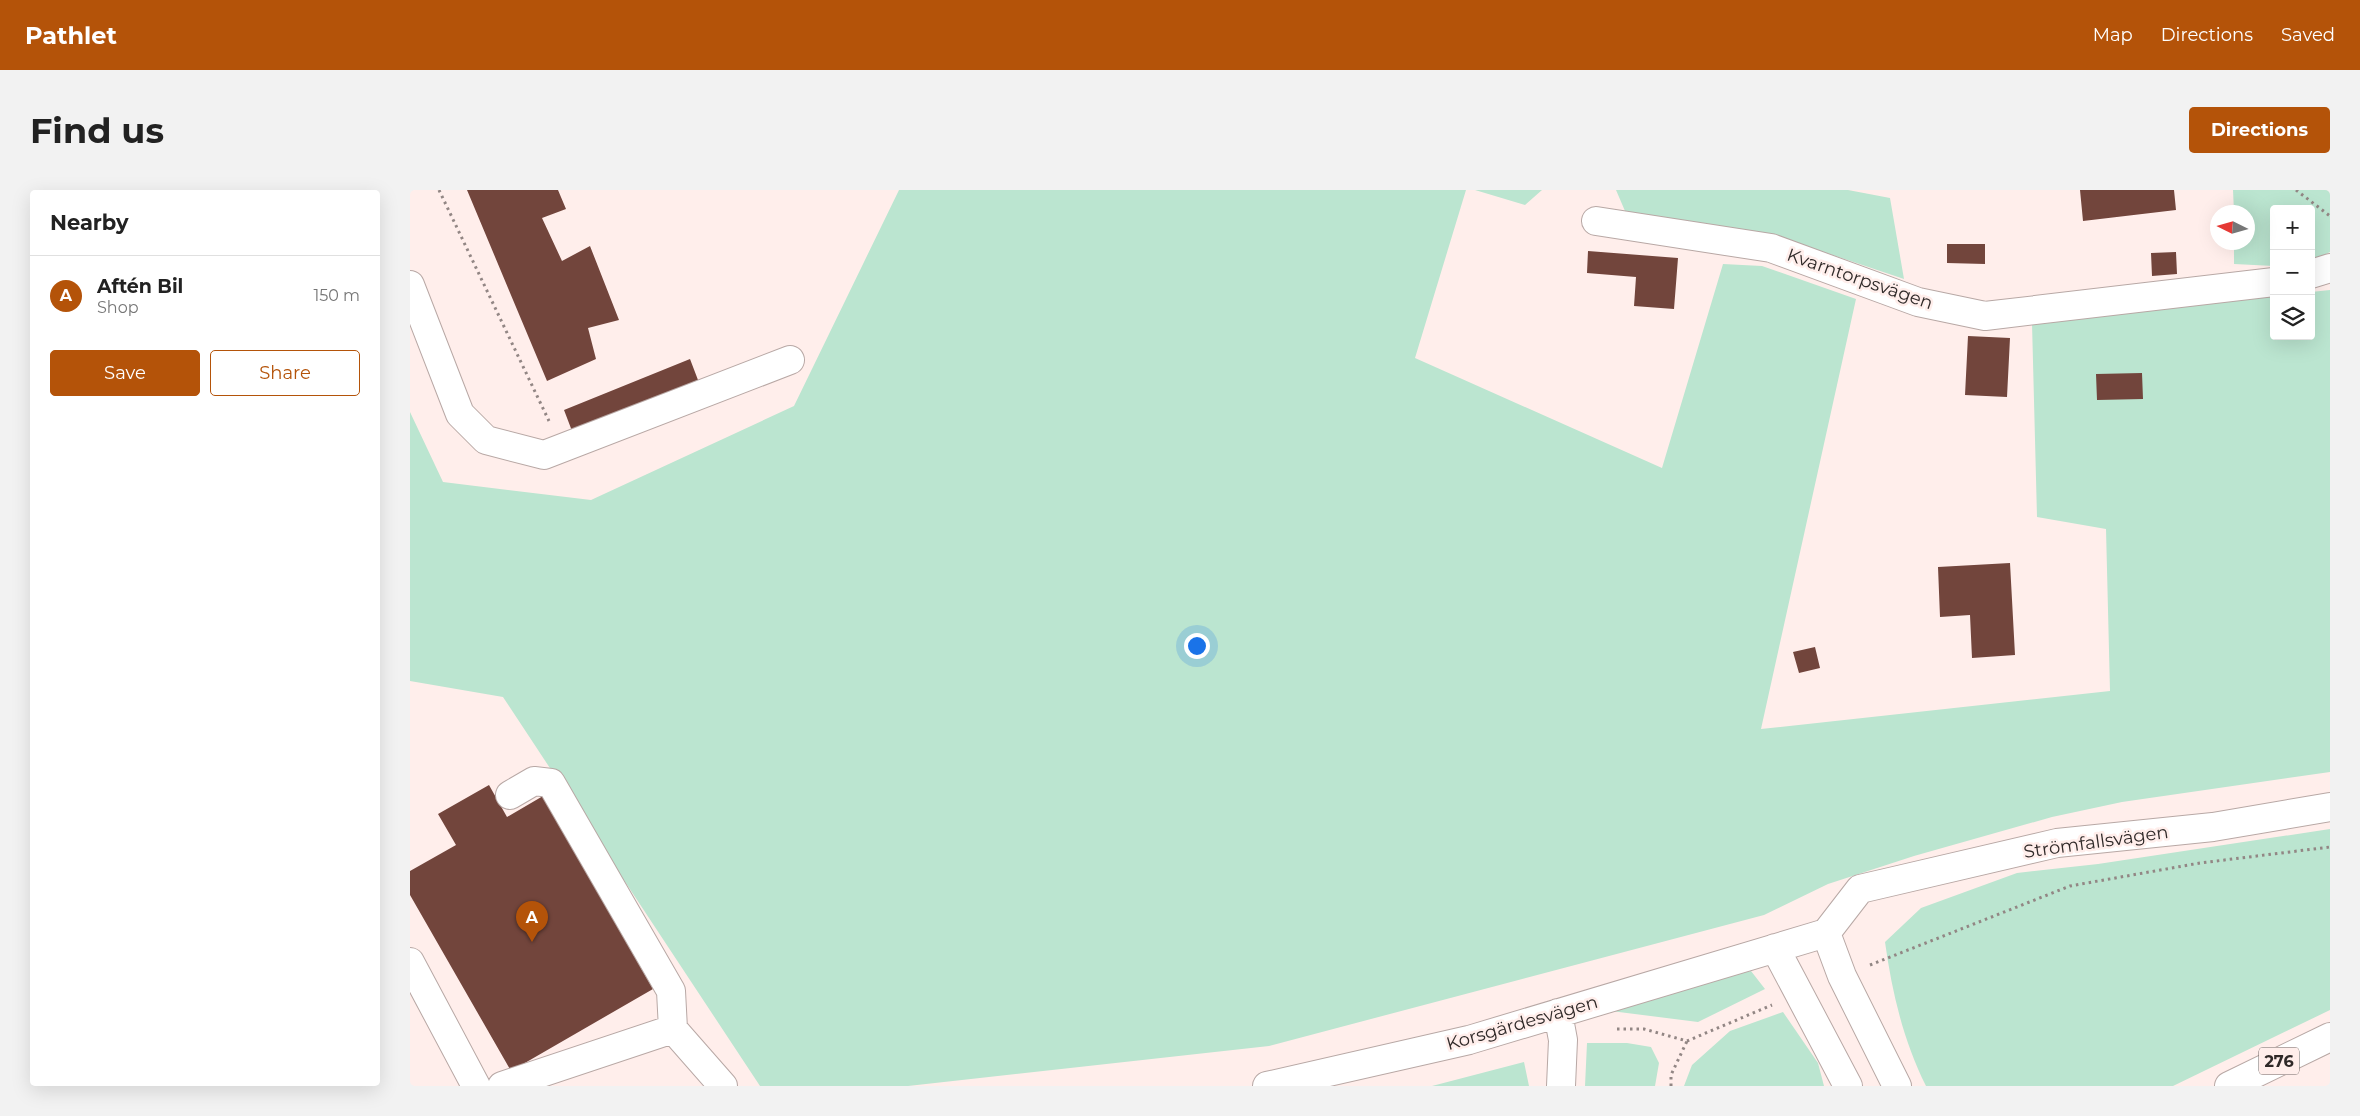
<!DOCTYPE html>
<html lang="en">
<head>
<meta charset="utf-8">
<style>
  body { margin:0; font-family:Montserrat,sans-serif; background:#f2f2f2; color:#222 }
  .controls { position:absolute; right:15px; top:15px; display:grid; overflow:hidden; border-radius:5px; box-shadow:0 5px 20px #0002 }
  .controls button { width:45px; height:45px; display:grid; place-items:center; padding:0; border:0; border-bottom:1px solid #e0e0e0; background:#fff; color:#222; font:25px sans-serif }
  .compass { position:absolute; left:1800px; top:15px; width:45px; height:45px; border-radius:50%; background:#fff; box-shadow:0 5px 20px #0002; rotate:275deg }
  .you { position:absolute; left:786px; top:455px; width:18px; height:18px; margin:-12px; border:4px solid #fff; border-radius:50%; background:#1a73e8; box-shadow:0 0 0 8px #1a73e833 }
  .badge { display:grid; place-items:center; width:32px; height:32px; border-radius:50%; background:#b45309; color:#fff; font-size:16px; font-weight:700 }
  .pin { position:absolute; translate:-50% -41px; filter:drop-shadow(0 1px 2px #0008) }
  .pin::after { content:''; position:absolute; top:26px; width:18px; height:15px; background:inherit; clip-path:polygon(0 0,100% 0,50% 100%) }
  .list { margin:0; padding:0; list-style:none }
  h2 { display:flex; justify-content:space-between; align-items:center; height:65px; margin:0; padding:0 20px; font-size:21px }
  h2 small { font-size:16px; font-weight:400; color:#767676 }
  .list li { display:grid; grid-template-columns:32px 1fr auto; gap:15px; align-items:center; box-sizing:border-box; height:80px; padding:0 20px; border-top:1px solid #e0e0e0 }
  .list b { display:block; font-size:19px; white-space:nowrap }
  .list p { margin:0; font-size:16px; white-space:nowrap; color:#767676 }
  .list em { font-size:16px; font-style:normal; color:#767676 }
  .actions { display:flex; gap:10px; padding:15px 20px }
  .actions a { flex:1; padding:11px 0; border:1px solid #b45309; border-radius:5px; text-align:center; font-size:18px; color:#b45309 }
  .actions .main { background:#b45309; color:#fff }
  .icon { flex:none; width:28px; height:28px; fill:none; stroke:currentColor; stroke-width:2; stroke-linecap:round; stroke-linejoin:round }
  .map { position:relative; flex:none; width:1920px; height:896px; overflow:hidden; border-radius:5px }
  header { display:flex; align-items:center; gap:30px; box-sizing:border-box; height:70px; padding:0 25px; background:#b45309; color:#fff }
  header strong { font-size:24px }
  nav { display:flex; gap:28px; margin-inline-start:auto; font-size:18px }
  .intro { display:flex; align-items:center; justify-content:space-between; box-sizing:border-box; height:120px; padding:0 30px }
  h1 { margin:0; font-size:35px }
  .button { padding:12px 22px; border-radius:5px; background:#b45309; color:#fff; font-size:18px; font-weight:700 }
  main { display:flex; gap:30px; padding:0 30px }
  aside { flex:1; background:#fff; border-radius:5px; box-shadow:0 5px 20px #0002 }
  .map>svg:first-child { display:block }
</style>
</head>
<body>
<header>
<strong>Pathlet</strong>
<nav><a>Map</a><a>Directions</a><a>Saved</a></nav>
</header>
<div class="intro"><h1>Find us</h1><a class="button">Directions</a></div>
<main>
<aside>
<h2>Nearby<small></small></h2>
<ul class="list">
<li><span class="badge">A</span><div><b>Aftén Bil</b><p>Shop</p></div><em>150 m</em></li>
</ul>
<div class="actions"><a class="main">Save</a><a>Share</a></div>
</aside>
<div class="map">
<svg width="1920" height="896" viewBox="0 0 1920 896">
  <rect width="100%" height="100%" fill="#ffeeeb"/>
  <path fill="#bbe5d0" d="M 489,0 L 1056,0 L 1005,168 L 1252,278 L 1313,74 L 1352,76 L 1446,109 L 1351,539 L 1700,501 L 1696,339 L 1627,327 L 1622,133 L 1864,106 L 1864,146 L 1901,146 L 1901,102 L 1920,100 L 1920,582 L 1712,612 L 1642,627 L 1504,666 L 1418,694 L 1354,725 L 859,856 L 498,896 L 350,896 L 93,507 L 0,491 L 0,222 L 33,292 L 181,310 L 384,216 Z
    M 1065,0 L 1132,0 L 1115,15 Z
    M 1206,0 L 1438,0 L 1480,8 L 1494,89 L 1375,49 L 1265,32 L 1215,21 Z
    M 1823,0 L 1920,0 L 1920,62 L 1901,71 L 1901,19 L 1864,19 L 1864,76 L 1824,74 L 1824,53 L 1838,52 L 1838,22 L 1824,22 Z
    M 1920,639 L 1920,820 L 1763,896 L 1516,896 C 1493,850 1482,802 1475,752 L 1511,718 L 1607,683 L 1688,674 Z
    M 1341,781 L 1355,799 L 1288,832 L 1201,821 L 1277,794 Z
    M 1373,822 L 1408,873 L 1414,896 L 1274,896 L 1282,875 L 1320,841 Z
    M 1177,853 L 1217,853 L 1241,857 L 1249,873 L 1245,896 L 1175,896 Z
    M 1114,872 L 1119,896 L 1022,896 Z"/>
  <path fill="#72453c" d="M 57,0 L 148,0 L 156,19 L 132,28 L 152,71 L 180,56 L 209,130 L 178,138 L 186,169 L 137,191 Z
    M 1670,0 L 1764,0 L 1766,20 L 1673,31 Z
    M 1537,54 L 1575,54 L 1575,74 L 1537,73 Z
    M 1178,61 L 1268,68 L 1264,119 L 1224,116 L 1226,87 L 1177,83 Z
    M 1766,62 L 1767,84 L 1742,86 L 1741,63 Z
    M 1558,146 L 1600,148 L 1597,207 L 1555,205 Z
    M 280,169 L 288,190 L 162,241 L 154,220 Z
    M 1732,183 L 1733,209 L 1687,210 L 1686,184 Z
    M 1600,373 L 1605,465 L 1562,468 L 1560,425 L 1530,427 L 1528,377 Z
    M 1405,457 L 1410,478 L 1389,483 L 1383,462 Z
    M 79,595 L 97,627 L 133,606 L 243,799 L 101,881 L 0,705 L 0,681 L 46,655 L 28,624 Z"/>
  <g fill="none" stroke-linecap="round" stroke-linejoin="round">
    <defs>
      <path id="minor" d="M 1186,31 L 1361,58 L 1508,112 L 1575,126 L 1864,92
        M 1901,84 L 1920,78
        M 0,95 L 50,224 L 76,250 L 134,265 L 380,170
        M 100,605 L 124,591 L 141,593 L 261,801 L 263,839
        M 1416,743 L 1432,786 L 1487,896
        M 1365,758 L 1438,896
        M 0,772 L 66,896
        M 1148,823 L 1153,850 L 1151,896
        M 92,896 L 263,839 L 313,896
        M 857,896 L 1059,850 L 1416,743 L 1450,699 L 1647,653 L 1803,637 L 1920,617"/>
      <path id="major" d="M 1819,896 L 1920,847"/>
    </defs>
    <use href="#minor" stroke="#b8a8a5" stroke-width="30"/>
    <use href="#major" stroke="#b8a8a5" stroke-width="30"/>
    <path stroke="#928684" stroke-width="3" stroke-dasharray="2.5 4" stroke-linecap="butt" d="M 29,0 L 139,231
      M 1886,0 L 1920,26
      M 1460,775 L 1660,696 L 1790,673 L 1920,657
      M 1207,839 L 1234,839 L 1277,851 L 1362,815
      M 1261,896 L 1261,885 L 1277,851"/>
    <use href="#minor" stroke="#fff" stroke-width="28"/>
    <use href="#major" stroke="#fff" stroke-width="28"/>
  </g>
  <g text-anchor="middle" stroke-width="5" stroke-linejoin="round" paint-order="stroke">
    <rect fill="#ffeeeb" stroke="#6d6462" stroke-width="1" x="1849" y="857.5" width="40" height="27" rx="4"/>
    <g font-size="16" font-weight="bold" fill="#2f2928">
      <text x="1869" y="877">276</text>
    </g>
    <g font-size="18" fill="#2f2928" stroke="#ffeeeb">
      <text transform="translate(1450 89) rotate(19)" y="6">Kvarntorpsvägen</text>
      <text transform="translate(1686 652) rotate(-8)" y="6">Strömfallsvägen</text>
      <text transform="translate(1112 833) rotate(-16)" y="6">Korsgärdesvägen</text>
    </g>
  </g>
</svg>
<div class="controls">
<button>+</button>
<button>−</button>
<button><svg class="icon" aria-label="layers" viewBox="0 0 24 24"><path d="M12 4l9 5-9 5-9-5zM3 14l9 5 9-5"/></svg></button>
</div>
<svg class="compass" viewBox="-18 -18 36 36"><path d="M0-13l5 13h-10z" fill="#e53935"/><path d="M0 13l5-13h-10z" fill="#767676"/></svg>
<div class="you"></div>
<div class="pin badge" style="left:122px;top:752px">A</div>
</div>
</main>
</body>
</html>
